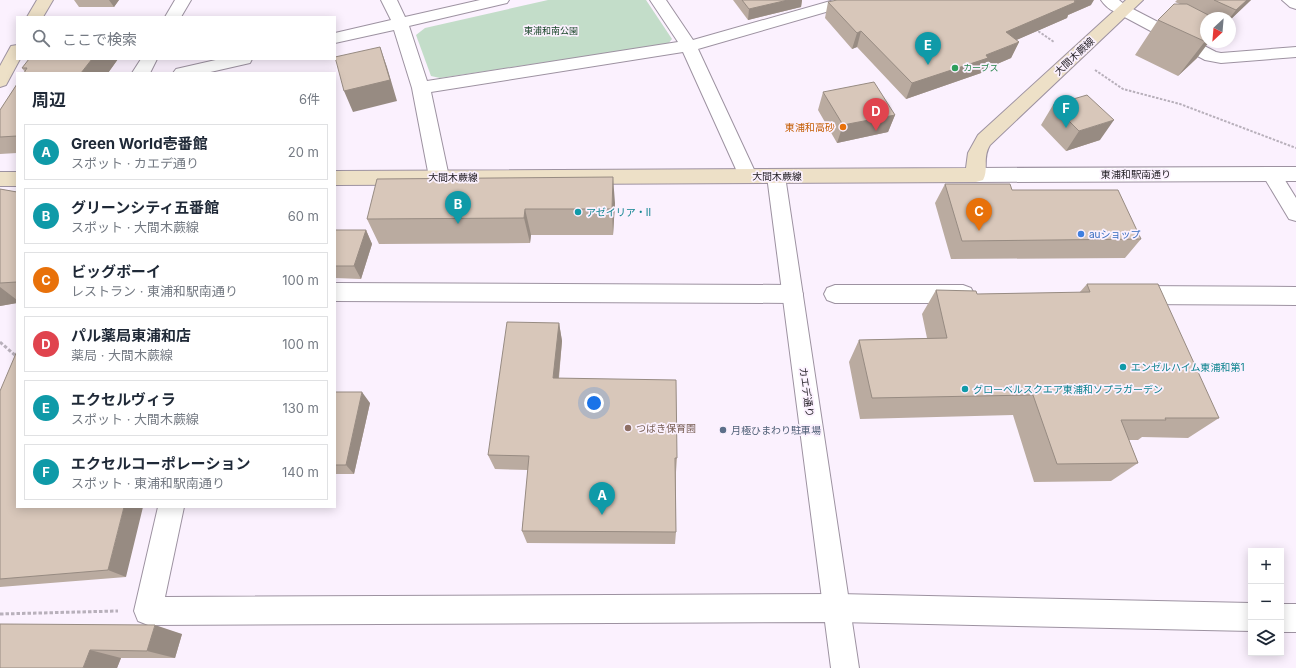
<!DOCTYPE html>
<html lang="ja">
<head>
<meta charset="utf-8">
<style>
  body { margin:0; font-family:Inter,"Noto Sans JP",sans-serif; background:#f2f2f3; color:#1f2937 }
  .controls { position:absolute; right:12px; bottom:12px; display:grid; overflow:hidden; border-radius:0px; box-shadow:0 2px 10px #0003 }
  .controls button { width:36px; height:36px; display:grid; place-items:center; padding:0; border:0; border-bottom:1px solid #e0e1e3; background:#fff; color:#1f2937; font:20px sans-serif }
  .compass { position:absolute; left:1200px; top:12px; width:36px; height:36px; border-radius:50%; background:#fff; box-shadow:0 2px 10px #0003; rotate:206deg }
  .you { position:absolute; left:594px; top:403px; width:14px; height:14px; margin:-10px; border:3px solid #fff; border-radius:50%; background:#1a73e8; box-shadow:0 0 0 6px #1a73e833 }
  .badge { display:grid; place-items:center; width:26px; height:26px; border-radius:50%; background:#0b8043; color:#fff; font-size:13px; font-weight:700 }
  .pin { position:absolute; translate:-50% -33px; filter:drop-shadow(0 1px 2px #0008) }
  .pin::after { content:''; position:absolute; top:21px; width:14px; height:12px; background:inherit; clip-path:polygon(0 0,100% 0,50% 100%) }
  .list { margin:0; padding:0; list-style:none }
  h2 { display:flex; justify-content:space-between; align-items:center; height:52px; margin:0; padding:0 16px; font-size:17px }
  h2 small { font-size:13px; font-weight:400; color:#747a83 }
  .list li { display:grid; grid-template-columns:26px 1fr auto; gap:12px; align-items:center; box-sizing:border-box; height:56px; margin:0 8px 8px; padding:0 8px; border:1px solid #e0e1e3; border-radius:0px }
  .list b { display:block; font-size:15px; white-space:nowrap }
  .list p { margin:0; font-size:13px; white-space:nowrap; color:#747a83 }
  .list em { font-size:13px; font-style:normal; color:#747a83 }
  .icon { flex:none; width:22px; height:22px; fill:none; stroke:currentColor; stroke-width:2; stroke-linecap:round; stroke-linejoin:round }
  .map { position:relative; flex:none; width:1296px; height:668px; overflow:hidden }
  .search { position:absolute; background:#fff; box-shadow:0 2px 10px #0003; left:16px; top:16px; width:320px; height:44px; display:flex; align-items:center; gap:10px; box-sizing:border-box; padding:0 14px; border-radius:0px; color:#747a83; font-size:15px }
  .panel { position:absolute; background:#fff; box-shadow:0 2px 10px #0003; left:16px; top:72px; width:320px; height:436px; border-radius:0px }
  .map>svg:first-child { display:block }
</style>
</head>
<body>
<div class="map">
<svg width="1296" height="668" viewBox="0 0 1296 668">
  <rect width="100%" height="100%" fill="#fbf1fe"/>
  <path fill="#c3ddc9" d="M 548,0 L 646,0 L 672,39 L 668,44 L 440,78 L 431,76 L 416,35 L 425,28 Z"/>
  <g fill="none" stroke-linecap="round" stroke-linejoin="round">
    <defs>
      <path id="minor" d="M 381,0 L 397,0 L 405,17 L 480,0 L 509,0 L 507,3 L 409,26 L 427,81 L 678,42 L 650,0 L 666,0 L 693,40 L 834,0 L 859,0 L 857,3 L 698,49 L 757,176 L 755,181 L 748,183 L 741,181 L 739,176 L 683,52 L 431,92 L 449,177 L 446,182 L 439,184 L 432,182 L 429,177 L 412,88 L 394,30 L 335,43 L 335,33 L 391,20 Z
        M 1282,0 L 1296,0 L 1296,9 L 1290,7 Z
        M 1123,5 L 1129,7 L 1216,52 L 1221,53 L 1296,47 L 1296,57 L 1221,63 L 1205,60 L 1117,13 L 1115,10 L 1117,7 Z
        M 220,59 L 252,59 L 250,63 L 206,73 L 173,73 L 176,69 Z
        M 1271,167 L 1278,169 L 1296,198 L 1296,221 L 1289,219 L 1262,174 L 1264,169 Z
        M 335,283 L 792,285 L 800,288 L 803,294 L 800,300 L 792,303 L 335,301 Z
        M 835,285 L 963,285 L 971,288 L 974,294 L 971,300 L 963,303 L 835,303 L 827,300 L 824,294 L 827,288 Z
        M 1134,286 L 1296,287 L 1296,305 L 1134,304 L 1126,301 L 1123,295 L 1126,289 Z
        M 158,507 L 184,507 L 165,597 L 838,594 L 1251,603 L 1251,631 L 838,622 L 148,625 L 138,621 L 134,611 Z
        M 1281,604 L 1296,604 L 1296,632 L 1281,632 Z"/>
      <path id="tertiary" d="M 175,0 L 191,0 L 181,17 L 165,17 Z
        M 1101,0 L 1119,0 L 1131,10 L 1129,13 C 1118,16 1107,9 1101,0 Z
        M 141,59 L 157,59 L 150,73 L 132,73 Z
        M 1296,167 L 1296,181 L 976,182 L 969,180 L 967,175 L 969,170 L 976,168 Z
        M 776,169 L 783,171 L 785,176 L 859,668 L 831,668 L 767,176 L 769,171 Z"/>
      <path id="secondary" d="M 37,0 L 53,0 L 43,17 L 27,17 Z
        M 1126,0 L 1143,0 L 990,145 C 982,158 989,169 983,180 L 976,182 L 335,185 L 335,171 L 966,168 L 968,153 L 978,135 Z
        M 17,45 L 17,59 L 20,59 L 6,85 L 0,87 L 0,66 L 11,46 Z
        M 0,172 L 17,172 L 17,186 L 0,186 Z"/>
    </defs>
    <use href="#minor" stroke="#9d92a1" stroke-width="2"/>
    <use href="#tertiary" stroke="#9d92a1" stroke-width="2"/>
    <use href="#secondary" stroke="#9d92a1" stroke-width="2"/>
    <path stroke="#b8b0bb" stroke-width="2" stroke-dasharray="2.5 1.5" stroke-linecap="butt" d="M 1035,29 L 1054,42
      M 1095,70 L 1123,89 L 1180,104 L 1296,148"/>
    <path stroke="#b8b0bb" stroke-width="3" stroke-dasharray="3.5 2" stroke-linecap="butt" d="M 0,342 L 17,357
      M 0,614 L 118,611"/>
    <use href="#minor" fill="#fff" fill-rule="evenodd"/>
    <use href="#tertiary" fill="#fff" fill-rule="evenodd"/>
    <use href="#secondary" fill="#ede0c7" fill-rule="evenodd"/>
  </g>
  <path fill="#baaba0" d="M 74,0 L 119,0 L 114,7 L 79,7 Z
    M 733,0 L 802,0 L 801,7 L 748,20 Z
    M 1177,0 L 1251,0 L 1230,20 L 1230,18 L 1206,18 L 1206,42 L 1197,58 L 1178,76 L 1135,55 L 1158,20 L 1180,4 L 1175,2 Z
    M 828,2 L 1091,5 L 1068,15 L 1067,18 L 1016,40 L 1019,42 L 1011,58 L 983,70 L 981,73 L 906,99 L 857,47 L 852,49 L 825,18 Z
    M 29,59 L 118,59 L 108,73 L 24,73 L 25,72 L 22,68 Z
    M 17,84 L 17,153 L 0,154 L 0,110 Z
    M 823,92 L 895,115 L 888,132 L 837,143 L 818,110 Z
    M 1053,105 L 1100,140 L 1066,151 L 1041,125 Z
    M 945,184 L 1012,190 L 1141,239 L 1125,258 L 951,259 L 935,203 Z
    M 0,189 L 17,192 L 17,303 L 0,306 Z
    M 615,203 L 613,235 L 531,235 L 530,243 L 379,244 L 367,219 Z
    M 335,230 L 366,230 L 372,244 L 361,279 L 335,278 Z
    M 1087,284 L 1219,418 L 1188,438 L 1142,437 L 1138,440 L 1129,440 L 1138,463 L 1111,481 L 1034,482 L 1013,415 L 860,419 L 849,362 L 859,340 L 927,338 L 922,314 L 936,290 L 977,294 L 1079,293 Z
    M 559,323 L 562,341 L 559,378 L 677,458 L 676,472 L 676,532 L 675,544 L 527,543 L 522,531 L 528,470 L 495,469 L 488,455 Z
    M 0,391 L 126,577 L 0,587 Z
    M 335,392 L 370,403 L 354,474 L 335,474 Z
    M 0,624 L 182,634 L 175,658 L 121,658 L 117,668 Z"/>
  <path fill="#978b82" d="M 109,0 L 119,0 L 114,7 Z
    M 788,0 L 802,0 L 801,7 L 748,20 L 749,9 Z
    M 1076,0 L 1094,0 L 1091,5 L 1068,15 L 1067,18 L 998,48 L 1006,32 Z
    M 1247,0 L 1251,0 L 1230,20 L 1230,18 L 1236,10 Z
    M 861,31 L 857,47 L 852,49 L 857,33 Z
    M 1206,40 L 1206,42 L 1209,42 L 1197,58 L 1178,76 Z
    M 1019,42 L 1011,58 L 983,70 L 981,73 L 906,99 L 912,83 L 986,55 Z
    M 380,47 L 387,67 L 397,101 L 353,112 L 344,91 Z
    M 92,59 L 118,59 L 108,73 L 81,73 Z
    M 895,115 L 888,132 L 837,143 L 843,125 Z
    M 1114,120 L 1100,140 L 1066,151 L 1079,131 Z
    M 613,177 L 615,203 L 613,235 L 612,209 Z
    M 525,209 L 531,235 L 530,243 L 524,218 Z
    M 366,230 L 372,244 L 361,279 L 354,266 Z
    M 0,287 L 17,300 L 17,303 L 0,306 Z
    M 559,323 L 562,341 L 557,394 L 553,378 Z
    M 362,392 L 370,403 L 354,474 L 346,465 Z
    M 124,507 L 143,507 L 126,577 L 108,570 Z
    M 155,625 L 182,634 L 175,658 L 147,651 Z
    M 90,650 L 121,658 L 117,668 L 83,668 Z"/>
  <path fill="#d8c7ba" stroke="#978b82" d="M 742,0 L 788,0 L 749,9 Z
    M 837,0 L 1076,0 L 1074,1 L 1076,2 L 1006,32 L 1019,42 L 986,55 L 988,58 L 912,83 L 861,31 L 857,33 L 828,2 Z
    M 1214,0 L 1247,0 L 1236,10 Z
    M 1174,4 L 1187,4 L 1214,18 L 1206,18 L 1206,40 L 1204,41 L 1158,20 Z
    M 380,47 L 390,80 L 344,91 L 335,57 Z
    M 29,59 L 92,59 L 81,73 L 24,73 L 27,68 L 22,68 Z
    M 874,82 L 895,115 L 843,125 L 823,92 Z
    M 17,84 L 17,136 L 0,137 L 0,110 Z
    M 1087,95 L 1114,120 L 1079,131 L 1053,105 Z
    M 613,177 L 612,209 L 525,209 L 524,218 L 367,219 L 377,179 Z
    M 945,184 L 1010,184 L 1012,190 L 1118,190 L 1141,239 L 962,241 Z
    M 0,189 L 17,192 L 17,282 L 0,283 Z
    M 335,230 L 366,230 L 354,266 L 335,266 Z
    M 1087,284 L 1158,284 L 1219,418 L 1165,418 L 1166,420 L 1121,420 L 1138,463 L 1057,464 L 1033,395 L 872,398 L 859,340 L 947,338 L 936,290 L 976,291 L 977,294 L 1090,292 Z
    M 507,322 L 559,323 L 553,378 L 676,380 L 677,458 L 675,458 L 676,532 L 522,531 L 529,456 L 488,455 Z
    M 17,351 L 17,507 L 124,507 L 108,570 L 0,579 L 0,391 Z
    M 335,392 L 362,392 L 346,465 L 335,465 Z
    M 0,624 L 155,625 L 147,651 L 90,650 L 83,668 L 0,668 Z"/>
  <circle fill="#2e9e5b" stroke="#fbf1fe" stroke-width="1.5" cx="955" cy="68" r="4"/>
  <circle fill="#e8710a" stroke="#fbf1fe" stroke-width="1.5" cx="843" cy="127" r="4"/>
  <g fill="#0f9aa8" stroke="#fbf1fe" stroke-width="1.5">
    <circle cx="578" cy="212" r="4"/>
    <circle cx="1123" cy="367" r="4"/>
    <circle cx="965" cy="389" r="4"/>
  </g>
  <circle fill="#3f7fe0" stroke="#fbf1fe" stroke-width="1.5" cx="1081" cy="234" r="4"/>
  <circle fill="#8d6e63" stroke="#fbf1fe" stroke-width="1.5" cx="628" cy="428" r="4"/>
  <circle fill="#5c6f8a" stroke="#fbf1fe" stroke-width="1.5" cx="723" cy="430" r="4"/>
  <g text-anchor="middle" stroke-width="3.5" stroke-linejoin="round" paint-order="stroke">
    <g font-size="9" fill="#164426" stroke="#fbf1fe">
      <text x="551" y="34">東浦和南公園</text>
    </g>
    <g font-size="9" fill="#27864d" stroke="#fbf1fe" text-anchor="start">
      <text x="963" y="71">カーブス</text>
    </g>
    <g font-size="10" fill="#252127" stroke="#fbf1fe">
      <text transform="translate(1074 56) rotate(-43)" y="4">大間木蕨線</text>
      <text x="1136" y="178">東浦和駅南通り</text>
      <text x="777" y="180">大間木蕨線</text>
      <text x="453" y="181">大間木蕨線</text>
      <text transform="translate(807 392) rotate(82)" y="4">カエデ通り</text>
    </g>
    <g font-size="10" fill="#c56008" stroke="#fbf1fe" text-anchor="end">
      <text x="835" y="131">東浦和高砂</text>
    </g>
    <g font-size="10" fill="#0d838f" stroke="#fbf1fe" text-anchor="start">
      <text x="586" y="216">アゼイリア・Ⅱ</text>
      <text x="1131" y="371">エンゼルハイム東浦和第1</text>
      <text x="973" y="393">グローベルスクエア東浦和ソプラガーデン</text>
    </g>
    <g font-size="10" fill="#366cbe" stroke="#fbf1fe" text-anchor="start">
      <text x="1089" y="238">auショップ</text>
    </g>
    <g font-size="10" fill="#785e54" stroke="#fbf1fe" text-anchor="start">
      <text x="636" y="432">つばき保育園</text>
    </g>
    <g font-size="10" fill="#4e5e75" stroke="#fbf1fe" text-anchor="start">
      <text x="731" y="434">月極ひまわり駐車場</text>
    </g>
  </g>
</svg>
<div class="controls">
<button>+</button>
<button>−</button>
<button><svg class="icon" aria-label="layers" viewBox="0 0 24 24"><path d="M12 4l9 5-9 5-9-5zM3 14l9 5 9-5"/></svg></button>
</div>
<svg class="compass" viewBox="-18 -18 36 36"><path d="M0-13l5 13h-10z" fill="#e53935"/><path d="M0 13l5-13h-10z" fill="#747a83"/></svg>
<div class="you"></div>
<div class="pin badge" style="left:602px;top:515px;background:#0f9aa8">A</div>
<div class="pin badge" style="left:458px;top:224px;background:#0f9aa8">B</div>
<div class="pin badge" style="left:979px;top:231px;background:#e8710a">C</div>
<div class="pin badge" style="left:876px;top:131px;background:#e0444e">D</div>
<div class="pin badge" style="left:928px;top:65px;background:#0f9aa8">E</div>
<div class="pin badge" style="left:1066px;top:128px;background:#0f9aa8">F</div>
<div class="search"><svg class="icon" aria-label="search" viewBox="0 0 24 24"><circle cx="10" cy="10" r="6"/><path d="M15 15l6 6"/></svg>ここで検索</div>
<section class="panel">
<h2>周辺<small>6件</small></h2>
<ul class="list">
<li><span class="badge" style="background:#0f9aa8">A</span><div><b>Green World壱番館</b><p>スポット · カエデ通り</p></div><em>20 m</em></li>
<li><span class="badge" style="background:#0f9aa8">B</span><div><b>グリーンシティ五番館</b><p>スポット · 大間木蕨線</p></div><em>60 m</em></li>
<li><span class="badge" style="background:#e8710a">C</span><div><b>ビッグボーイ</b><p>レストラン · 東浦和駅南通り</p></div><em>100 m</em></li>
<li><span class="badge" style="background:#e0444e">D</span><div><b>パル薬局東浦和店</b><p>薬局 · 大間木蕨線</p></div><em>100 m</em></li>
<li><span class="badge" style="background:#0f9aa8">E</span><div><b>エクセルヴィラ</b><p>スポット · 大間木蕨線</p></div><em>130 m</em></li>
<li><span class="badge" style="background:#0f9aa8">F</span><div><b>エクセルコーポレーション</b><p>スポット · 東浦和駅南通り</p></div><em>140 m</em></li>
</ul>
</section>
</div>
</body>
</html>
